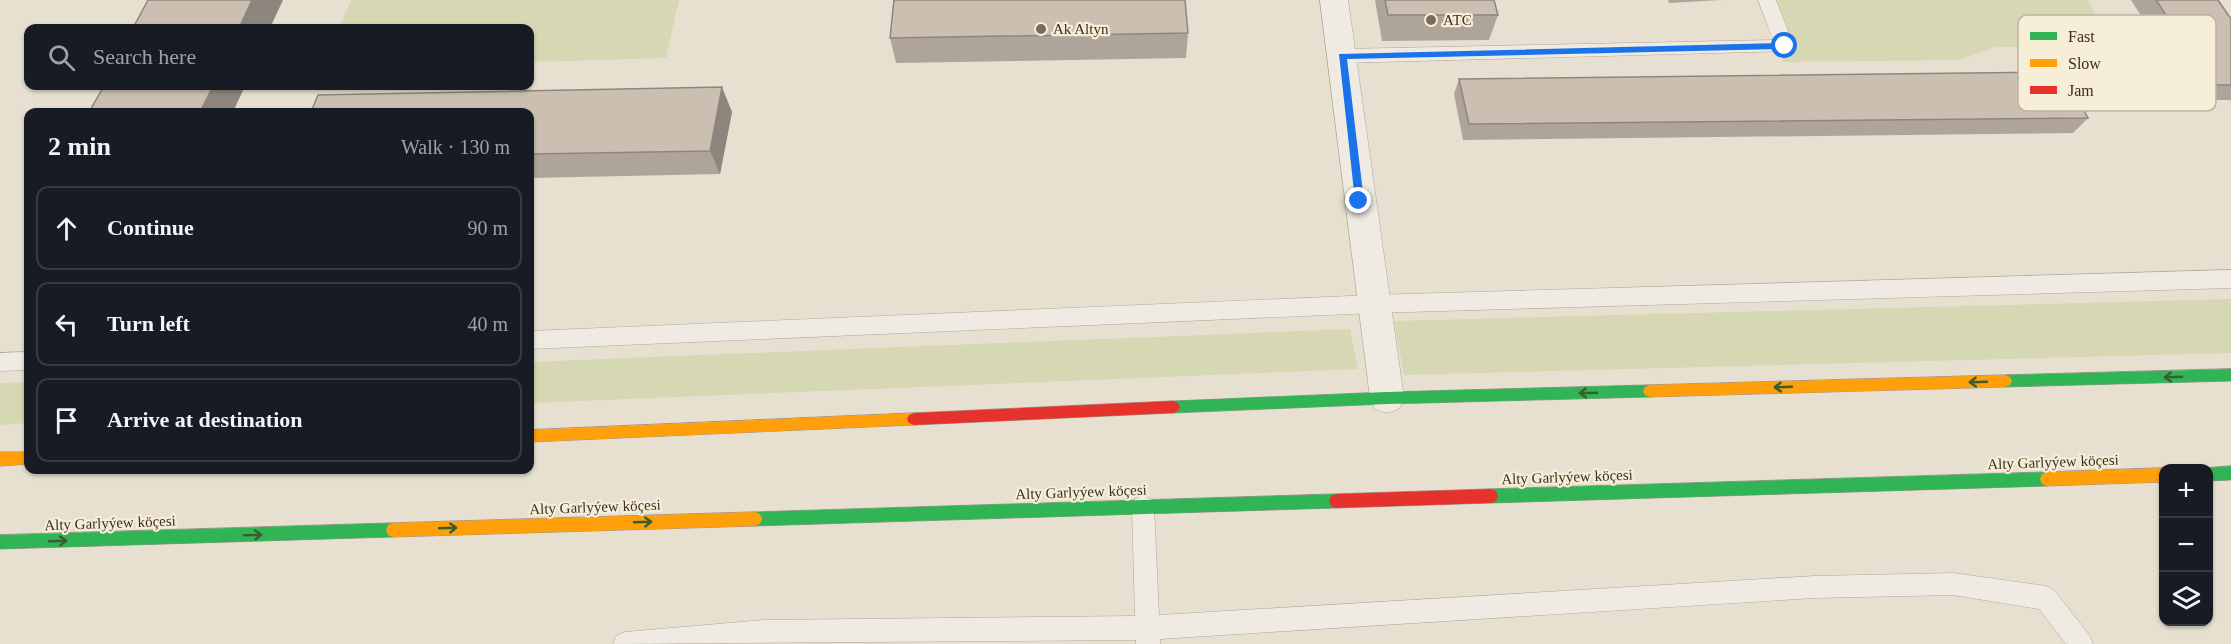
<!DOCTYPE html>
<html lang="en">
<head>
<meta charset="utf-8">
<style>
  body { margin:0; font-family:Georgia,serif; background:#20242c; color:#f1f3f6 }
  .controls { position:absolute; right:18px; bottom:18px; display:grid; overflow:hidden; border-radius:12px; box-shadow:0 2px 4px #0004 }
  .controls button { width:54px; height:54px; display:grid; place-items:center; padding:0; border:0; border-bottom:2px solid #363941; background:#171b24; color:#f1f3f6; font:30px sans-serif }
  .stop { position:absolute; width:18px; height:18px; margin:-14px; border:4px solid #1a73e8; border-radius:50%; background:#fff }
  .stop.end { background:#1a73e8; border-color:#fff; box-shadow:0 2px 6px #0008 }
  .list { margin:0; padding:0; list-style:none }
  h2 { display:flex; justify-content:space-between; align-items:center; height:78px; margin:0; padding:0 24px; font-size:26px }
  h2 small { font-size:20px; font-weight:400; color:#9ea1a6 }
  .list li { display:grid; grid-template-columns:39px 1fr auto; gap:18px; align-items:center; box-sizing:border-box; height:84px; margin:0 12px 12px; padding:0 12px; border:2px solid #363941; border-radius:12px }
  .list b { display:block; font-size:22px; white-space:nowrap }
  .list em { font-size:20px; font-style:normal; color:#9ea1a6 }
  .icon { flex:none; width:33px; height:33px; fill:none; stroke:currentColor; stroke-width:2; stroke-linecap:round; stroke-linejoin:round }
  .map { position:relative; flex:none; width:2231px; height:644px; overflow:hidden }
  .search { position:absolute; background:#171b24; box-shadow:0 2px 4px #0004; left:24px; top:24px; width:510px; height:66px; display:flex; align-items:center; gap:15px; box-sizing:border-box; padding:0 21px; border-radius:12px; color:#9ea1a6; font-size:22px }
  .panel { position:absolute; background:#171b24; box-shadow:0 2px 4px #0004; left:24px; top:108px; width:510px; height:366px; border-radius:12px }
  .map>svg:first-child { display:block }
</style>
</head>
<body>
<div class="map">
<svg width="2231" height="644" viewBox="0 0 2231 644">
  <rect width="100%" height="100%" fill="#e7e0d1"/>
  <path fill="#d6d7b3" d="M 351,0 L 679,0 L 666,58 L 530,62 L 530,28 L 339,28 Z
    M 1759,0 L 2087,0 L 2115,46 L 1995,47 L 1959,60 L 1784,62 Z
    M 2231,299 L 2231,353 L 1404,375 L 1394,321 Z
    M 1350,329 L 1358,369 L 530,403 L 530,362 Z
    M 28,382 L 28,423 L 0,425 L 0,383 Z"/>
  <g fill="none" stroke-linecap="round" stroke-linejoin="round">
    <defs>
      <path id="lane" d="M 1758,0 L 1776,0 L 1794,46 L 1791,51 L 1342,63 L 1336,61 L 1333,56 L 1336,51 L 1342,49 L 1773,40 Z
        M 2231,270 L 2231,288 L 1374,313 L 530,349 L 530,331 L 1374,295 Z
        M 28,352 L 28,370 L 0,371 L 0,353 Z
        M 1143,496 L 1151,499 L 1154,507 L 1159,615 L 1814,576 L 1953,573 L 2046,586 L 2054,590 L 2090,636 L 2093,644 L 2066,644 L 2039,609 L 1953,595 L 1814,598 L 1160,639 L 1160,644 L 1136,644 L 1136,640 L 613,644 L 616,636 L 625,632 L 764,620 L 1135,616 L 1132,507 L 1135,499 Z"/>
      <path id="street" d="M 1320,0 L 1348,0 L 1404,398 L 1399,409 L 1387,413 L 1375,409 L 1370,398 Z"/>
      <path id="fast" d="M 2231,369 L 2231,381 L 2005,387 L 2000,385 L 1998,381 L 2000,377 L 2005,375 Z
        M 1650,385 L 1655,387 L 1657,391 L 1655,395 L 1650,397 L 1387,404 L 1173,413 L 1168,411 L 1166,407 L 1168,403 L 1173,401 L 1387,392 Z
        M 2231,466 L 2231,480 L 2208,481 L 2208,468 L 2205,468 Z
        M 2047,472 L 2052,474 L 2054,479 L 2052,484 L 2047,486 L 1491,503 L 1486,501 L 1484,496 L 1486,491 L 1491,489 Z
        M 1336,494 L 1341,496 L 1343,501 L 1341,506 L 1336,508 L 755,526 L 750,524 L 748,519 L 750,514 L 755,512 Z
        M 393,523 L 398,525 L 400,530 L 398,535 L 393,537 L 0,549 L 0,535 Z"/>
      <path id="slow" d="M 2005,375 L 2010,377 L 2012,381 L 2010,385 L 2005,387 L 1650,397 L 1645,395 L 1643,391 L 1645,387 L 1650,385 Z
        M 914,413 L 919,415 L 921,419 L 919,423 L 914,425 L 530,442 L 530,430 Z
        M 0,452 L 28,452 L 28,464 L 0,466 Z
        M 2164,468 L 2164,482 L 2047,486 L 2042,484 L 2040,479 L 2042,474 L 2047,472 Z
        M 755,512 L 760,514 L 762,519 L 760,524 L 755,526 L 393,537 L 388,535 L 386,530 L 388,525 L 393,523 Z"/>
      <path id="jam" d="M 1173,401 L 1178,403 L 1180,407 L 1178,411 L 1173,413 L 914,425 L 909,423 L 907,419 L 909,415 L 914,413 Z
        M 1491,489 L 1496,491 L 1498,496 L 1496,501 L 1491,503 L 1336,508 L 1331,506 L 1329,501 L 1331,496 L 1336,494 Z"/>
    </defs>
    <use href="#lane" stroke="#ada599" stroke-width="1"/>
    <use href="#street" stroke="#ada599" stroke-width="1"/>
    <use href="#fast" stroke="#9c958a" stroke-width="1"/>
    <use href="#slow" stroke="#9c958a" stroke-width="1"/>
    <use href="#jam" stroke="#9c958a" stroke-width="1"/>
    <use href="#lane" fill="#efebe3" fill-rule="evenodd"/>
    <use href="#street" fill="#efebe3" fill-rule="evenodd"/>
    <use href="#fast" fill="#30b455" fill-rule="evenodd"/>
    <use href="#slow" fill="#ff9f0a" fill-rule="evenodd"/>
    <use href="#jam" fill="#e5322d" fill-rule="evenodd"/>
  </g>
  <path fill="#afa499" d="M 1375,0 L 1494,0 L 1498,15 L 1489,40 L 1382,41 Z
    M 1668,0 L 1721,0 L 1669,3 Z
    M 2131,0 L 2218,0 L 2231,19 L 2231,100 L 2195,100 Z
    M 1188,33 L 1186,58 L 896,63 L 890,38 Z
    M 1459,79 L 2088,118 L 2073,133 L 1463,140 L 1454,94 Z
    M 530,112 L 732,112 L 720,174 L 530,178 Z"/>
  <path fill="#8e867d" d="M 252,0 L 283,0 L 270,28 L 239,28 Z
    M 213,86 L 245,86 L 233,112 L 200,112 Z
    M 722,87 L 732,112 L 720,174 L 710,151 Z"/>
  <path fill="#cbbfb2" stroke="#8e867d" stroke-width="1.5" d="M 148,0 L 252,0 L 239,28 L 133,28 Z
    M 894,0 L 1185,0 L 1188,33 L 890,38 Z
    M 1385,0 L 1494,0 L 1498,15 L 1388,15 Z
    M 2156,0 L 2218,0 L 2231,19 L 2231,85 L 2212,85 Z
    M 2063,72 L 2088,118 L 1469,124 L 1459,79 Z
    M 104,86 L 213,86 L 200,112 L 89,112 Z
    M 722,87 L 710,151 L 530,154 L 530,112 L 311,112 L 318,95 Z"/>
  <defs><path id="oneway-shaft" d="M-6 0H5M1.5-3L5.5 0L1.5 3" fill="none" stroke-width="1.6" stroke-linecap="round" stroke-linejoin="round" transform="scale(1.5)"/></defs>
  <g stroke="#385d33">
    <use href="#oneway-shaft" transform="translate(2173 377) rotate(178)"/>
    <use href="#oneway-shaft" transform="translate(1978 382) rotate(178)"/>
    <use href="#oneway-shaft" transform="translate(1783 387) rotate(178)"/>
    <use href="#oneway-shaft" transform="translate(1588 393) rotate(178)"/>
    <use href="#oneway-shaft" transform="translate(643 522) rotate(-2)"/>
    <use href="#oneway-shaft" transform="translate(448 528) rotate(-2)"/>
    <use href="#oneway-shaft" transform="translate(253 535) rotate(-2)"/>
    <use href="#oneway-shaft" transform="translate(58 541) rotate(-2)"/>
  </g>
  <path fill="#1a73e8" d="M 1785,43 L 1789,46 L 1785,49 L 1347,59 L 1364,201 L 1359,204 L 1355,201 L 1339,54 Z"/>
  <g fill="#786c5e" stroke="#f7eed8" stroke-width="2">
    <circle cx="1431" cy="20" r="6"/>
    <circle cx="1041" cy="29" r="6"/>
  </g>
  <g text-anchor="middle" stroke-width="4.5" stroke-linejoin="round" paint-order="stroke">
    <g font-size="15" fill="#3d2e20" stroke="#f7eed8" text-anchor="start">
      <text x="1443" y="25">АТС</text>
      <text x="1053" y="34">Ak Altyn</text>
    </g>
    <g font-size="15" fill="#3d2e20" stroke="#f7eed8">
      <text transform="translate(2053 462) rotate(-2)" y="5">Alty Garlyýew köçesi</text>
      <text transform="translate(1567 477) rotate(-2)" y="5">Alty Garlyýew köçesi</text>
      <text transform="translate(1081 492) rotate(-2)" y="5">Alty Garlyýew köçesi</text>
      <text transform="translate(595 507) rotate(-2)" y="5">Alty Garlyýew köçesi</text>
      <text transform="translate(110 523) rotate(-2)" y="5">Alty Garlyýew köçesi</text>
    </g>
  </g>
  <rect x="2018" y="15" width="198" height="96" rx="9" fill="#f7eed8" stroke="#bfb4a1" stroke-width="1.5"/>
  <rect x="2030" y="32" width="27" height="8" fill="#30b455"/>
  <rect x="2030" y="59" width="27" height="8" fill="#ff9f0a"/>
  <rect x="2030" y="86" width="27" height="8" fill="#e5322d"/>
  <g font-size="16" fill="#3d2e20">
    <text x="2068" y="42">Fast</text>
    <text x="2068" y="69">Slow</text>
    <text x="2068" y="96">Jam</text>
  </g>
</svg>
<div class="controls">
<button>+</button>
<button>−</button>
<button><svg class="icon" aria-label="layers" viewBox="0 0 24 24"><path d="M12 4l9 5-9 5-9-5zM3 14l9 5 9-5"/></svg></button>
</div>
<div class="stop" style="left:1785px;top:46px"></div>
<div class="stop end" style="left:1359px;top:201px"></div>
<div class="search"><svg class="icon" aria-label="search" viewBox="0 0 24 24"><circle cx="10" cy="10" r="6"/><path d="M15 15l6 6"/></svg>Search here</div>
<section class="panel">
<h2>2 min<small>Walk · 130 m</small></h2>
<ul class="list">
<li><svg class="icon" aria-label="ahead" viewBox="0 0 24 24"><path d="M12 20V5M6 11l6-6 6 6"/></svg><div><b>Continue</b></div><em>90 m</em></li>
<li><svg class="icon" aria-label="left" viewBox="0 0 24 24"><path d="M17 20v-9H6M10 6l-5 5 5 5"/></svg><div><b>Turn left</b></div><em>40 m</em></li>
<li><svg class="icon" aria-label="arrive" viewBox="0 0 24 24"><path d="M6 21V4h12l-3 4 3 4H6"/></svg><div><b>Arrive at destination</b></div></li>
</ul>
</section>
</div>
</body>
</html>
